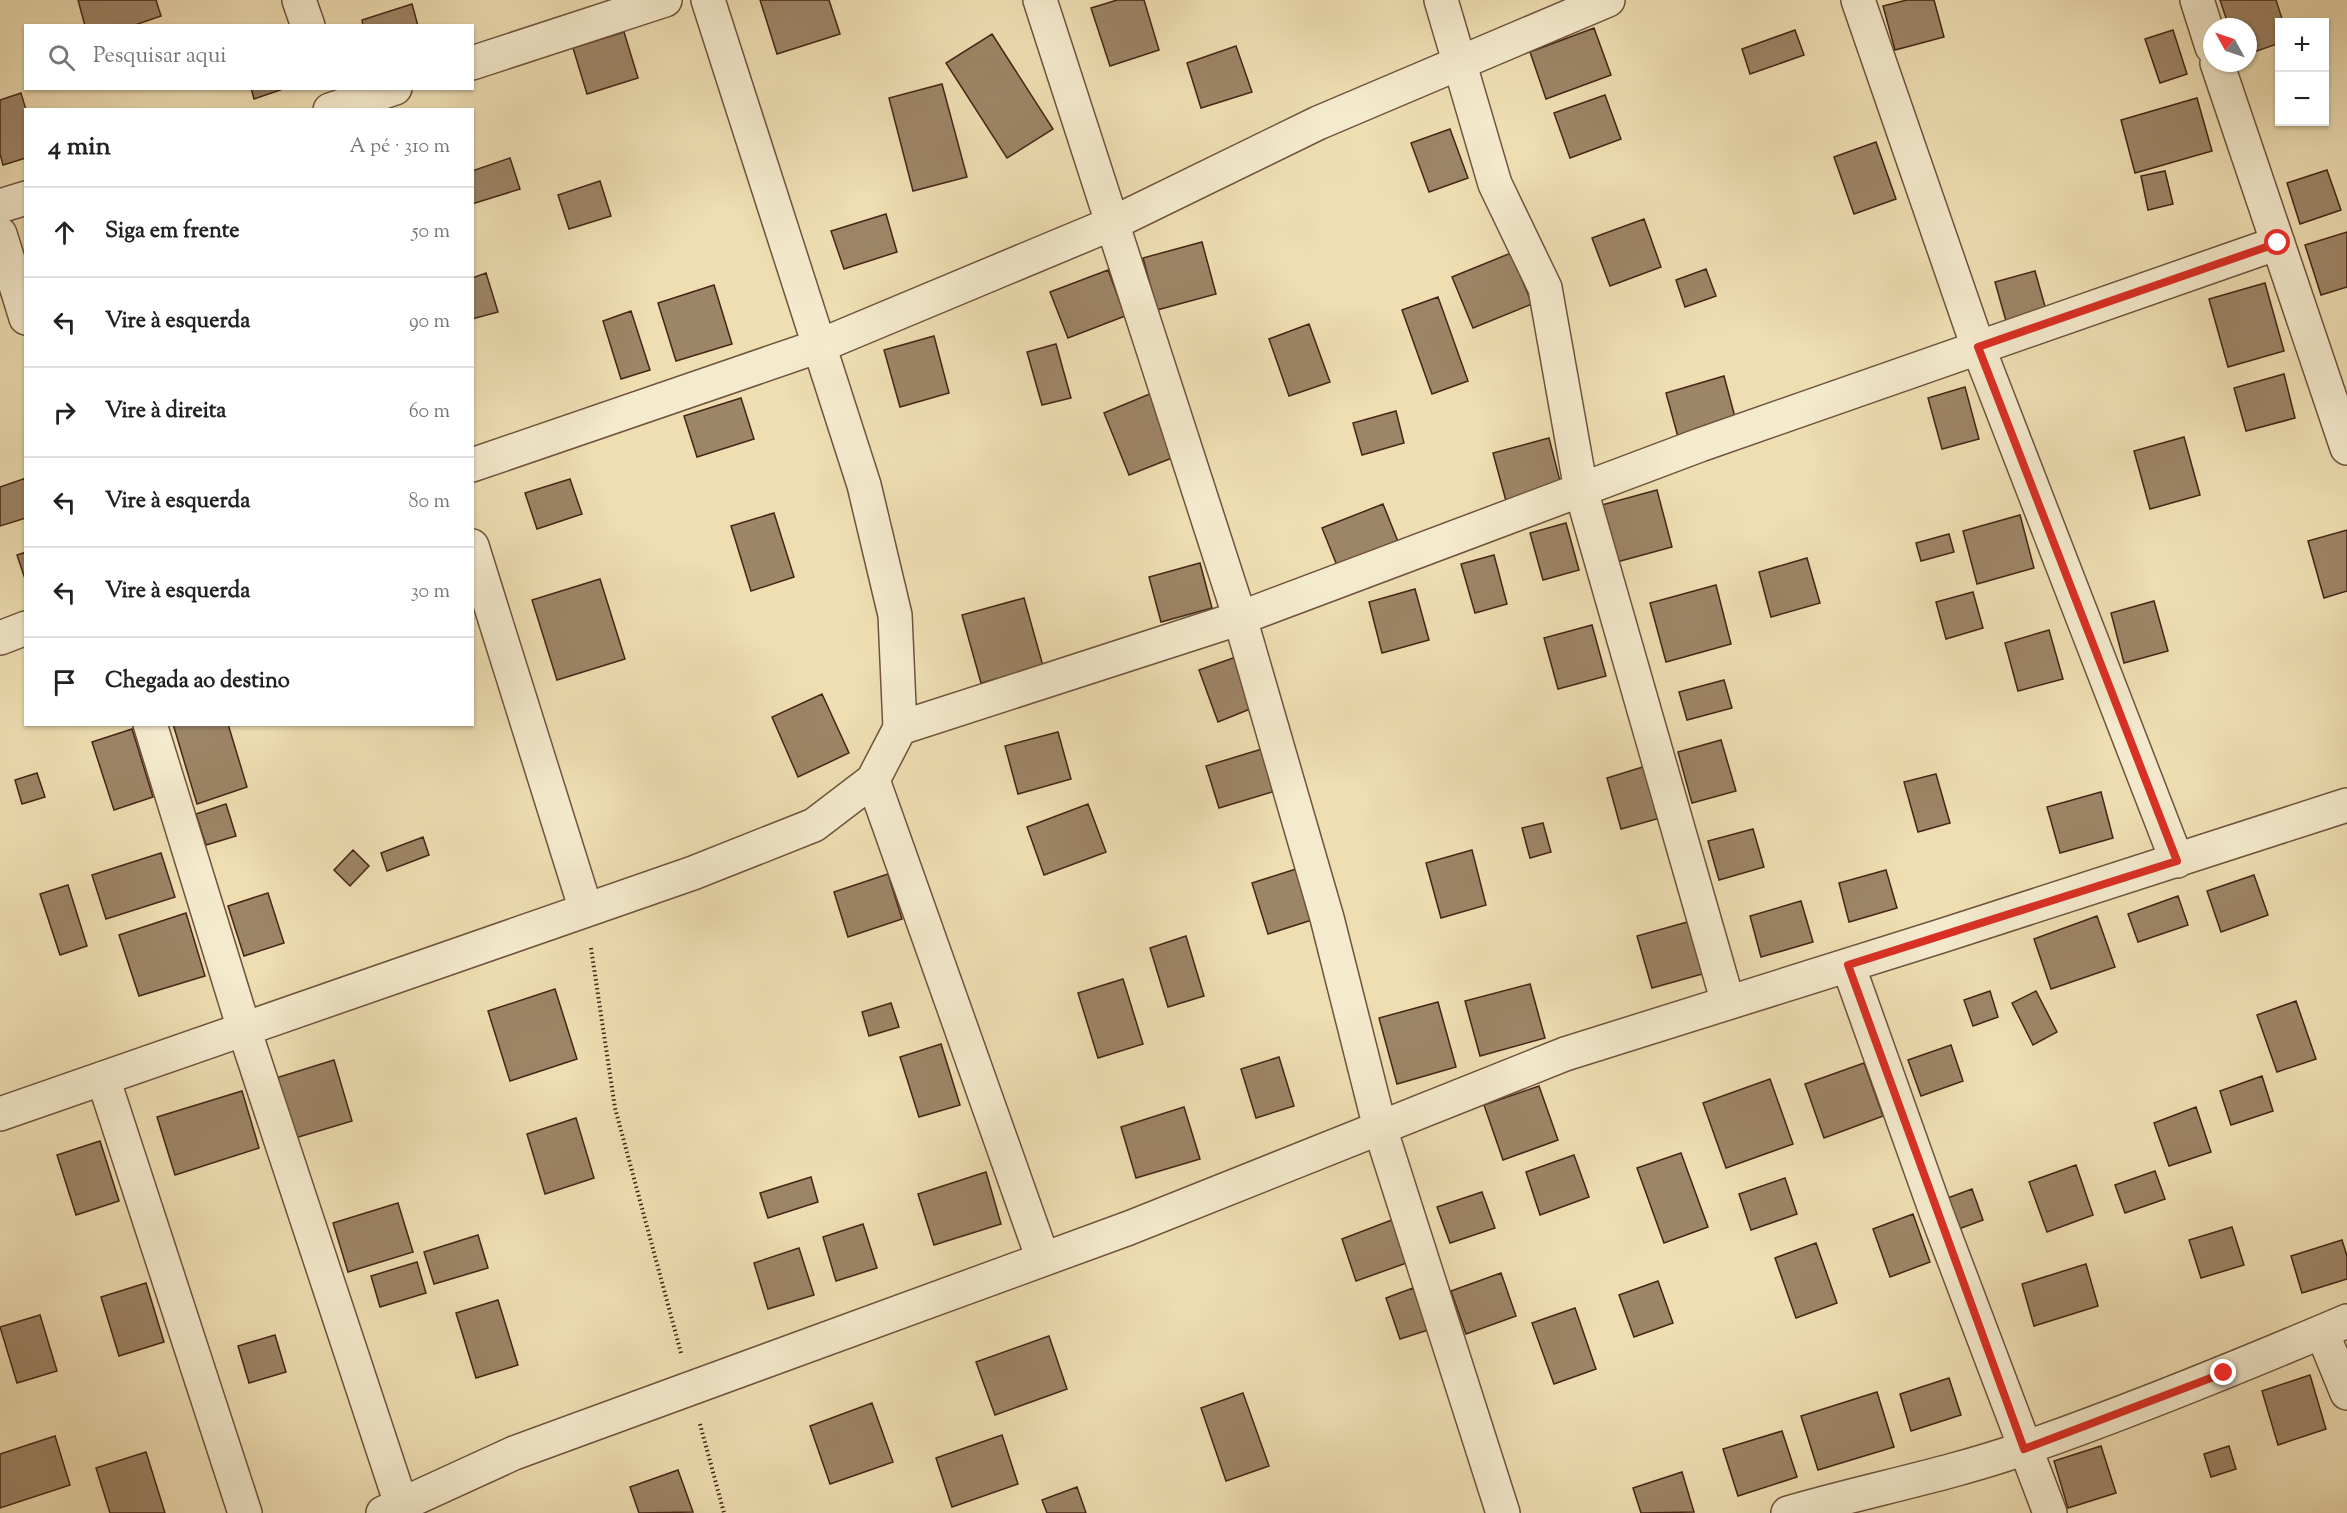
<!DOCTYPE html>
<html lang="pt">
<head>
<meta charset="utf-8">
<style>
  body { margin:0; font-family:"Sorts Mill Goudy",serif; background:#f6f6f6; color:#222 }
  .controls { position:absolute; right:18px; top:18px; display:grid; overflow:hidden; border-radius:0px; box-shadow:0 2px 4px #0004 }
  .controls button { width:54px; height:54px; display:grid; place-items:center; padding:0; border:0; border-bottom:2px solid #e0e0e0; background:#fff; color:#222; font:30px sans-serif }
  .compass { position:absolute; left:2203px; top:18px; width:54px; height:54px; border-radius:50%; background:#fff; box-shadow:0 2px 4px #0004; rotate:310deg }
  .stop { position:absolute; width:18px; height:18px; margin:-14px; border:4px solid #d93025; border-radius:50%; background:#fff }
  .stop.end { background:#d93025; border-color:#fff; box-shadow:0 2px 6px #0008 }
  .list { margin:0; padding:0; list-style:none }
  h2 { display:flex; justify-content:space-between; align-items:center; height:78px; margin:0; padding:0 24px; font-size:26px }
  h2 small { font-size:20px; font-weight:400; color:#767676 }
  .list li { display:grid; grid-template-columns:39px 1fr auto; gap:18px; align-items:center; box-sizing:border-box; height:90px; padding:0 24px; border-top:2px solid #e0e0e0 }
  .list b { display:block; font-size:22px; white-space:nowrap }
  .list em { font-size:20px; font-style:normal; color:#767676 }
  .icon { flex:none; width:33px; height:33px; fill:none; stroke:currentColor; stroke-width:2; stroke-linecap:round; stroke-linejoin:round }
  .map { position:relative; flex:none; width:2347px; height:1513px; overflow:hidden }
  .search { position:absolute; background:#fff; box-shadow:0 2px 4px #0004; left:24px; top:24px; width:450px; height:66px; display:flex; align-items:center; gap:15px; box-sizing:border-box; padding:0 21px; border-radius:0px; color:#767676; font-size:22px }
  .panel { position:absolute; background:#fff; box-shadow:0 2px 4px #0004; left:24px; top:108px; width:450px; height:618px; border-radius:0px }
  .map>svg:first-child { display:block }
</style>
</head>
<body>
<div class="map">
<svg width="2347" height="1513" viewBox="0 0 2347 1513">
  <rect width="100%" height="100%" fill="#eedeb2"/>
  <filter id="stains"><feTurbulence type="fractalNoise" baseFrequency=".00333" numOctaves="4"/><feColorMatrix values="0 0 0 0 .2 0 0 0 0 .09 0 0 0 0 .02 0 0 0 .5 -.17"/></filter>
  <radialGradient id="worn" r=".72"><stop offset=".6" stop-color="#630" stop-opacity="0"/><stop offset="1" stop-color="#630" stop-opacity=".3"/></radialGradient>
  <path fill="#9d8567" stroke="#452516" stroke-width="1.5" d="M 78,0 L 156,0 L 161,16 L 132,26 L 85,26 Z
    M 760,0 L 829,0 L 840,34 L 777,54 Z
    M 1117,0 L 1144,0 L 1159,50 L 1110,66 L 1091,8 Z
    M 1907,0 L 1934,0 L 1944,37 L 1895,50 L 1883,6 Z
    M 2220,0 L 2276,0 L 2283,22 L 2280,22 L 2280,43 L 2248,54 L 2248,27 L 2229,27 Z
    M 412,4 L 418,26 L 363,26 L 362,20 Z
    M 1594,28 L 1611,75 L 1546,99 L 1530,52 Z
    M 1795,30 L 1804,55 L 1750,74 L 1742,49 Z
    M 2173,30 L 2187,74 L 2160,83 L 2145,39 Z
    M 624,32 L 638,78 L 587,94 L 573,48 Z
    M 992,34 L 1053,129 L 1007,158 L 946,63 Z
    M 1236,46 L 1252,92 L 1201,108 L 1187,63 Z
    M 942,84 L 967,177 L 913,191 L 889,98 Z
    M 251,88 L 286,88 L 254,99 Z
    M 21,93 L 26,110 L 26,158 L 3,165 L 0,154 L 0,100 Z
    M 1605,95 L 1621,139 L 1570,158 L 1554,113 Z
    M 2197,98 L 2212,151 L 2135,173 L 2121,120 Z
    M 1450,129 L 1468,178 L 1429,192 L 1411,143 Z
    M 1876,142 L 1896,199 L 1854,214 L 1834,157 Z
    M 510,158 L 520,189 L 472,204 L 472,171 Z
    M 2327,170 L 2341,210 L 2300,224 L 2287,183 Z
    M 2165,171 L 2173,204 L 2148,210 L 2141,176 Z
    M 600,181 L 611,216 L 569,229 L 558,195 Z
    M 886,214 L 897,252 L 844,269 L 831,231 Z
    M 1644,219 L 1661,267 L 1610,286 L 1592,238 Z
    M 2347,232 L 2347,287 L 2321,295 L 2305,245 Z
    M 1202,242 L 1216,294 L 1157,310 L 1143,258 Z
    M 1511,253 L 1532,304 L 1473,328 L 1452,277 Z
    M 1706,269 L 1716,296 L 1685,307 L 1676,280 Z
    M 1108,270 L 1125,316 L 1068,338 L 1050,292 Z
    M 2035,271 L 2046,310 L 2006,321 L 1995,282 Z
    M 486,273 L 498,312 L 472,319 L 472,278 Z
    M 2265,283 L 2284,351 L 2228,367 L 2209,299 Z
    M 714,285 L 732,344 L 676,361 L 658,303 Z
    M 1438,297 L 1468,381 L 1432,394 L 1402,310 Z
    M 631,311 L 650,370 L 621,379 L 603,321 Z
    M 1309,324 L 1330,382 L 1289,396 L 1269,339 Z
    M 934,336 L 949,393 L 900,407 L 884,350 Z
    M 1056,344 L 1071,398 L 1042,405 L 1027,352 Z
    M 2284,374 L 2295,418 L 2246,431 L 2234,388 Z
    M 1724,376 L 1736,421 L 1678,437 L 1666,393 Z
    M 1965,387 L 1979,439 L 1942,449 L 1928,398 Z
    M 1152,393 L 1177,456 L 1129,475 L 1104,413 Z
    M 741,398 L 754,439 L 697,457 L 684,416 Z
    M 1396,411 L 1404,443 L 1362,455 L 1353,423 Z
    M 2184,437 L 2200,495 L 2150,509 L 2134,451 Z
    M 1549,438 L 1561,485 L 1506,501 L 1493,453 Z
    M 26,478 L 26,518 L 0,526 L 0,487 Z
    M 570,479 L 582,514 L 537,529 L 525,493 Z
    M 1657,490 L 1672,547 L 1613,563 L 1598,506 Z
    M 1383,504 L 1399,544 L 1338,568 L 1322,528 Z
    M 774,513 L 794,577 L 751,591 L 731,526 Z
    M 2020,515 L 2034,568 L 1977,584 L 1963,531 Z
    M 1566,523 L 1579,570 L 1543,580 L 1530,533 Z
    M 2347,530 L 2347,591 L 2324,598 L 2308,541 Z
    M 1949,534 L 1954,552 L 1921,561 L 1916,543 Z
    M 26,552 L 26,582 L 17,555 Z
    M 1494,555 L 1507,604 L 1475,613 L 1461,564 Z
    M 1807,558 L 1820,603 L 1771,617 L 1759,572 Z
    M 1200,563 L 1212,608 L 1161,622 L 1149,577 Z
    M 600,579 L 625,659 L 557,680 L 532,600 Z
    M 1716,585 L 1731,644 L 1666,662 L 1650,603 Z
    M 1415,589 L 1429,640 L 1382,653 L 1369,602 Z
    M 1973,592 L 1983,628 L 1946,639 L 1936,602 Z
    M 1024,598 L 1043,666 L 981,683 L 962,615 Z
    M 2154,601 L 2168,651 L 2124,663 L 2111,613 Z
    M 1592,625 L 1606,676 L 1558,689 L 1544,638 Z
    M 2049,630 L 2063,679 L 2018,691 L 2005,643 Z
    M 1236,657 L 1255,707 L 1218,722 L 1199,670 Z
    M 1724,680 L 1732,708 L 1687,720 L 1679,692 Z
    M 822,694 L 849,753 L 798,777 L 772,717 Z
    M 173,724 L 228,724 L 247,787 L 197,804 Z
    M 132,729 L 153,797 L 114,810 L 92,742 Z
    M 1058,732 L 1071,779 L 1018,794 L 1005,746 Z
    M 1721,740 L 1736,791 L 1692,803 L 1678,752 Z
    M 1262,749 L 1275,791 L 1219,808 L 1206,766 Z
    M 1646,766 L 1660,818 L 1621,829 L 1607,778 Z
    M 37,773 L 45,797 L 22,804 L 15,780 Z
    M 1936,774 L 1950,823 L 1918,832 L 1904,782 Z
    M 2101,792 L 2113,838 L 2060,853 L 2047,807 Z
    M 226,804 L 236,836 L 206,845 L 196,814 Z
    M 1088,804 L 1106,852 L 1044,875 L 1027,827 Z
    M 1543,823 L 1551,852 L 1530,858 L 1522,828 Z
    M 1753,829 L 1764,867 L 1719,880 L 1708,841 Z
    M 423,837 L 429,855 L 387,871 L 381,853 Z
    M 353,850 L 369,866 L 350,886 L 334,870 Z
    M 1472,850 L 1486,905 L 1441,918 L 1426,863 Z
    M 161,853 L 175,897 L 106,919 L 92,875 Z
    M 1296,869 L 1312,920 L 1268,934 L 1252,883 Z
    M 1886,870 L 1897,908 L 1849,922 L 1839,883 Z
    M 888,874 L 902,919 L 848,937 L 834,892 Z
    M 2254,875 L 2268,915 L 2221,932 L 2207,891 Z
    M 68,885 L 87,946 L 60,955 L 40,894 Z
    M 268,893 L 284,943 L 244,956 L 228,906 Z
    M 2178,896 L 2188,925 L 2138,942 L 2128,914 Z
    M 1801,901 L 1813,942 L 1761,957 L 1750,916 Z
    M 186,913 L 205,976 L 139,996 L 119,935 Z
    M 2097,916 L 2115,967 L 2051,989 L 2034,939 Z
    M 1691,921 L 1706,973 L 1652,988 L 1637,936 Z
    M 1186,936 L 1204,996 L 1168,1007 L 1150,948 Z
    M 1123,979 L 1143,1044 L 1098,1058 L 1078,993 Z
    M 1530,984 L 1545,1038 L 1480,1056 L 1465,1001 Z
    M 555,989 L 577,1059 L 510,1081 L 488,1011 Z
    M 1990,991 L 1998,1017 L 1973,1026 L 1964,1000 Z
    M 2036,991 L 2057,1032 L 2033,1045 L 2012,1003 Z
    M 2296,1001 L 2316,1059 L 2277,1072 L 2257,1015 Z
    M 1438,1002 L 1456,1067 L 1397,1084 L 1379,1018 Z
    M 891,1003 L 899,1027 L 869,1036 L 862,1012 Z
    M 941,1044 L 960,1105 L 919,1117 L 900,1057 Z
    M 1951,1045 L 1963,1081 L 1921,1096 L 1908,1060 Z
    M 1279,1057 L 1294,1106 L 1256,1118 L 1241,1069 Z
    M 334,1060 L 352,1121 L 295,1138 L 276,1078 Z
    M 1864,1063 L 1883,1116 L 1824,1138 L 1805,1084 Z
    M 2262,1076 L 2273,1111 L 2231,1125 L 2220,1091 Z
    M 1770,1079 L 1793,1144 L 1726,1168 L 1703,1103 Z
    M 1539,1086 L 1558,1140 L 1503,1160 L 1484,1105 Z
    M 242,1091 L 259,1148 L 175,1175 L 157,1117 Z
    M 1184,1107 L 1200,1159 L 1136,1178 L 1121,1127 Z
    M 2196,1107 L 2211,1152 L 2169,1166 L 2154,1123 Z
    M 576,1118 L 594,1178 L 545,1194 L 527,1134 Z
    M 100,1141 L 119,1201 L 76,1215 L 57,1155 Z
    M 1681,1153 L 1708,1227 L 1664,1243 L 1637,1168 Z
    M 1574,1155 L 1589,1197 L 1540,1215 L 1526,1172 Z
    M 2076,1165 L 2093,1215 L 2047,1232 L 2029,1182 Z
    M 2155,1171 L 2165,1199 L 2125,1213 L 2115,1185 Z
    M 986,1172 L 1001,1224 L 934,1245 L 918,1194 Z
    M 811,1177 L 818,1202 L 768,1218 L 760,1193 Z
    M 1785,1178 L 1797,1214 L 1751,1230 L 1739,1194 Z
    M 1972,1189 L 1983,1220 L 1956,1230 L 1945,1199 Z
    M 1482,1192 L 1495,1228 L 1450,1243 L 1437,1207 Z
    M 398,1203 L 413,1252 L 348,1272 L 333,1223 Z
    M 1913,1214 L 1930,1262 L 1890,1277 L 1873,1229 Z
    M 1397,1218 L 1412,1261 L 1356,1281 L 1342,1239 Z
    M 863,1224 L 877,1268 L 836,1281 L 823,1237 Z
    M 2232,1227 L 2244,1265 L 2201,1278 L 2189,1240 Z
    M 478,1235 L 488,1268 L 434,1284 L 424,1252 Z
    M 2342,1240 L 2347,1256 L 2347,1279 L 2302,1293 L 2291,1256 Z
    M 1816,1243 L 1837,1303 L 1796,1318 L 1775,1258 Z
    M 799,1248 L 814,1295 L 768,1309 L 754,1263 Z
    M 417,1262 L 426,1293 L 380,1307 L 371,1276 Z
    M 2086,1264 L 2098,1306 L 2034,1326 L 2022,1284 Z
    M 1501,1273 L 1516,1316 L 1466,1334 L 1451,1291 Z
    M 1658,1281 L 1673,1323 L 1634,1337 L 1619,1295 Z
    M 146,1283 L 164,1342 L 119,1356 L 101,1297 Z
    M 1413,1288 L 1428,1330 L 1400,1339 L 1386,1298 Z
    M 498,1300 L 518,1365 L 476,1378 L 456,1313 Z
    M 1575,1308 L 1596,1369 L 1554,1384 L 1532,1323 Z
    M 40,1315 L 57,1371 L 17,1383 L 0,1327 Z
    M 275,1335 L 286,1372 L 249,1383 L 238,1346 Z
    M 1049,1336 L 1067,1389 L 995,1415 L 976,1362 Z
    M 2310,1375 L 2326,1429 L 2278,1445 L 2262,1391 Z
    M 1949,1378 L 1961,1415 L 1911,1431 L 1900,1394 Z
    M 1877,1392 L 1894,1447 L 1818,1470 L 1801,1416 Z
    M 1243,1393 L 1269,1466 L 1226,1481 L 1201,1408 Z
    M 872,1403 L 893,1462 L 830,1484 L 810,1426 Z
    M 1782,1431 L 1797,1477 L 1738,1496 L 1723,1449 Z
    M 1002,1435 L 1018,1484 L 952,1507 L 936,1458 Z
    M 55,1436 L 70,1485 L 0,1508 L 0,1454 Z
    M 2101,1446 L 2116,1493 L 2068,1508 L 2054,1461 Z
    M 2229,1446 L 2236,1469 L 2211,1477 L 2204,1454 Z
    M 146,1452 L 165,1513 L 110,1513 L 96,1468 Z
    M 678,1470 L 693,1512 L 639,1513 L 630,1487 Z
    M 1682,1472 L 1694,1512 L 1641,1513 L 1633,1488 Z
    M 1077,1487 L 1086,1513 L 1047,1513 L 1042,1500 Z"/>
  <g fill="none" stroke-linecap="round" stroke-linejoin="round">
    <defs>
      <path id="minor" d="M 299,0 L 308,26
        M 1040,0 L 1240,618 L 1327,918 L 1380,1128 L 1503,1513
        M 1441,0 L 1495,184 L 1545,288 L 1581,490 L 1728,1003
        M 1858,0 L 1978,347 L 2177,861
        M 2197,0 L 2212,47
        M 472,63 L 665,0
        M 2217,63 L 2347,448
        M 330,110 L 395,88
        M 0,206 L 26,198
        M 0,234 L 26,318
        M 472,465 L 819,346 L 1111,224 L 1318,123 L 1608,0
        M 472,546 L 586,910
        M 0,638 L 26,628
        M 150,724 L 244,1029 L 404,1513
        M 900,728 L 1240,618 L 1700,445 L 2278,243
        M 873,780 L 1043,1259
        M 1848,965 L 1936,1212 L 2050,1513
        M 103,1078 L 245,1513
        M 0,1114 L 693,873 L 814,825 L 873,780 L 900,728 L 895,615 L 864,485 L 708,0
        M 2322,1332 L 2347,1393
        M 383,1513 L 514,1453 L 1129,1228 L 1565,1054 L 1941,936 L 2347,805
        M 1788,1513 C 1867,1490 1948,1475 2025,1448 C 2134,1410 2241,1366 2347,1321"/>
    </defs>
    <use href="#minor" stroke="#6f533d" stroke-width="36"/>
    <path stroke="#452516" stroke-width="4" stroke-dasharray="1.5 3" stroke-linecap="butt" d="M 591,948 L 615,1108 L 681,1353
      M 700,1424 L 724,1513"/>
    <use href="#minor" stroke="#f4eacd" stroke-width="33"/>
  </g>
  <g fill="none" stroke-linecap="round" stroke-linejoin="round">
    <path stroke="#d93025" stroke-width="8" d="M 2224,1373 L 2024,1449 L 1848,965 L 2177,861 L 1978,347 L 2278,243"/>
  </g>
  <rect width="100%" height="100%" filter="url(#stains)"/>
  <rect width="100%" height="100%" fill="url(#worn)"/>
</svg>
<div class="controls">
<button>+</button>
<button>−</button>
</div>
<svg class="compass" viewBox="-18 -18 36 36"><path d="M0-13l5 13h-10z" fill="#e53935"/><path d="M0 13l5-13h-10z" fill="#767676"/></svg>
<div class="stop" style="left:2278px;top:243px"></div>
<div class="stop end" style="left:2224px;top:1373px"></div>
<div class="search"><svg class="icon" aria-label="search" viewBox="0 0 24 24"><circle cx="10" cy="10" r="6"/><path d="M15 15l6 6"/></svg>Pesquisar aqui</div>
<section class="panel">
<h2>4 min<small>A pé · 310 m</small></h2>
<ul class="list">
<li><svg class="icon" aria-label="ahead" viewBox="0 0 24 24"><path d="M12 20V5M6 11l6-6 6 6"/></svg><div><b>Siga em frente</b></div><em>50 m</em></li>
<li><svg class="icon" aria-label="left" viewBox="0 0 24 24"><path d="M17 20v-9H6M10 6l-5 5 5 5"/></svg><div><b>Vire à esquerda</b></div><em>90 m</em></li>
<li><svg class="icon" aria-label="right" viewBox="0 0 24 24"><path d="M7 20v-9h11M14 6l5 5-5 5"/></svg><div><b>Vire à direita</b></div><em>60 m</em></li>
<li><svg class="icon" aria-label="left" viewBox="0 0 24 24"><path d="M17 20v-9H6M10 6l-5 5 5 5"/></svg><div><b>Vire à esquerda</b></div><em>80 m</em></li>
<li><svg class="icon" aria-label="left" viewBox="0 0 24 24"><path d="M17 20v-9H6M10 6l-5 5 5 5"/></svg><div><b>Vire à esquerda</b></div><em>30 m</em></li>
<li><svg class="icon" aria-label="arrive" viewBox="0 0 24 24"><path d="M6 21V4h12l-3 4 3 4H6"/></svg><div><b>Chegada ao destino</b></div></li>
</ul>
</section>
</div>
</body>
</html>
